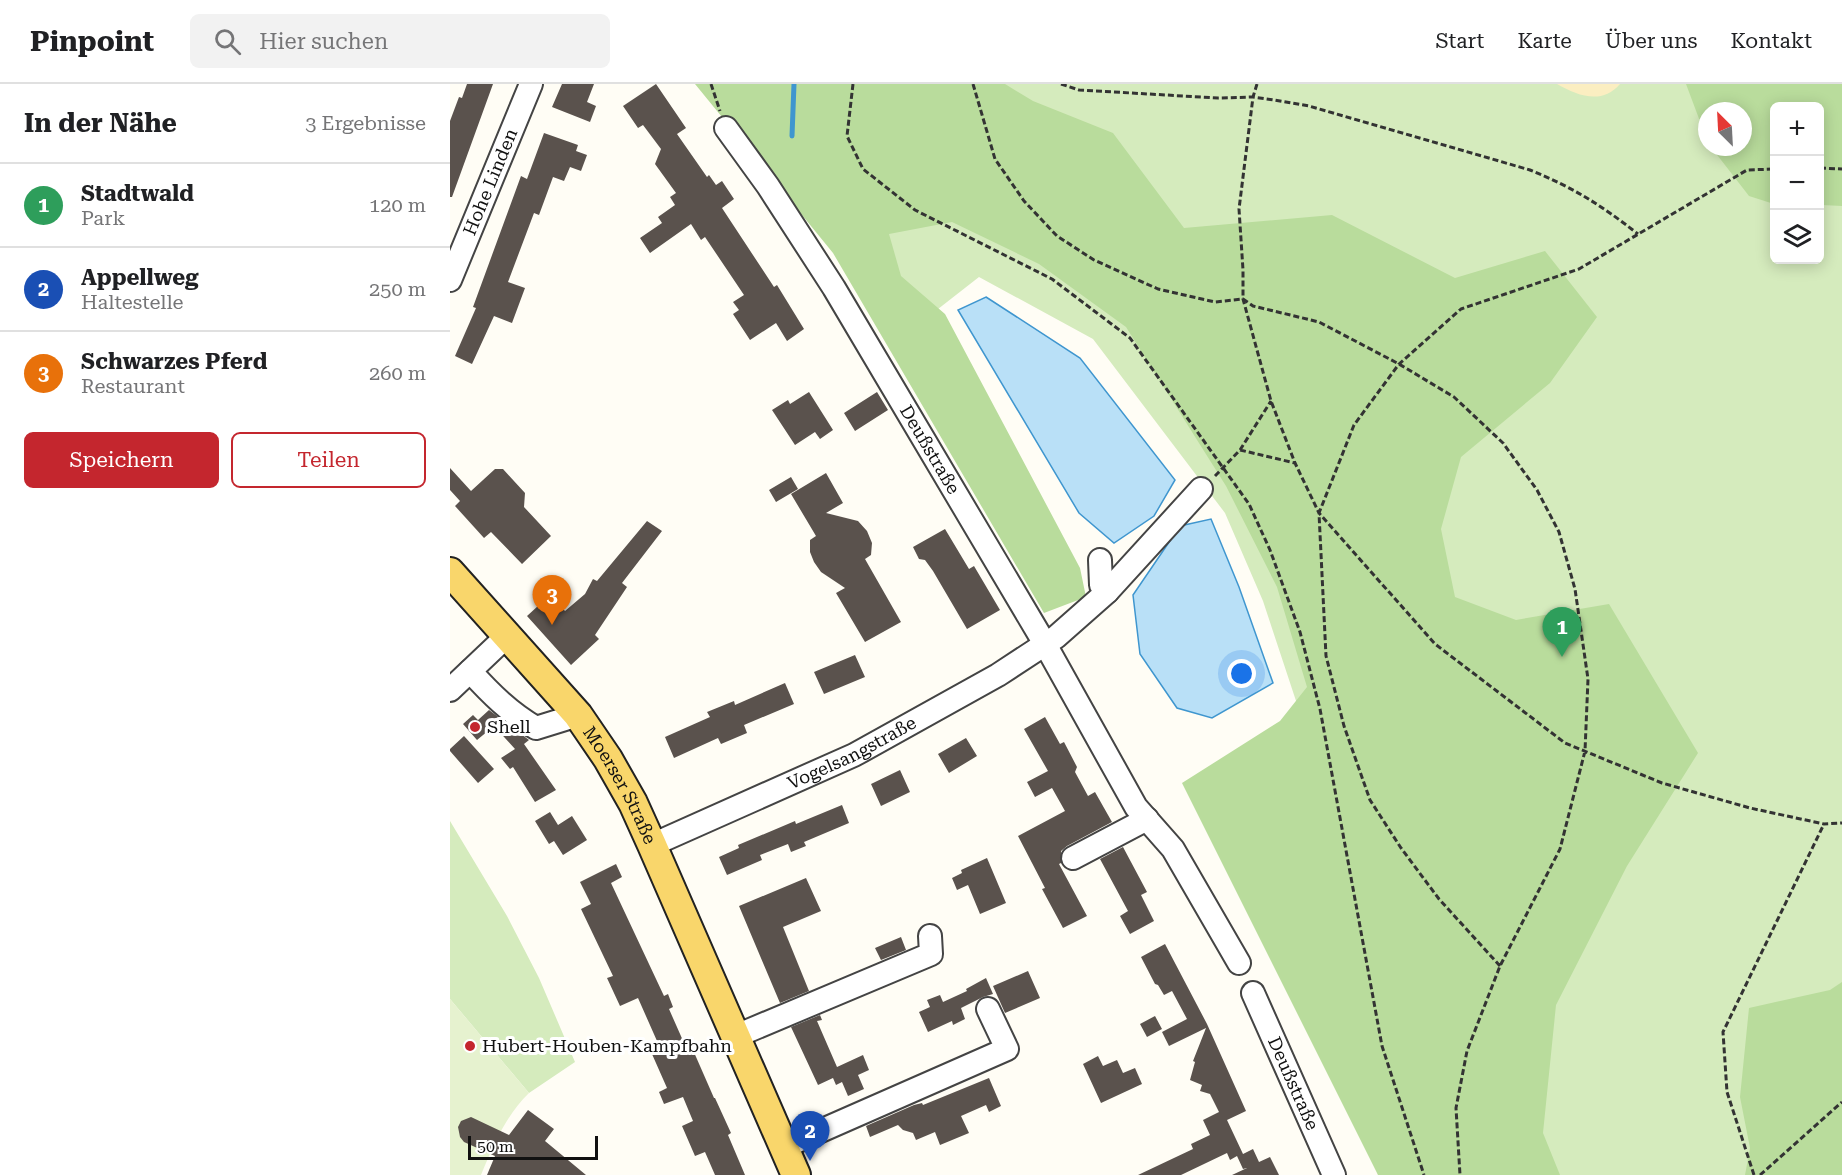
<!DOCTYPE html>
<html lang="de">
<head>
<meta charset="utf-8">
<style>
  body { margin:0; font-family:"Roboto Serif",serif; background:#f2f2f2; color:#202124 }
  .controls { position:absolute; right:18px; top:18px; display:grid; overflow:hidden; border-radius:9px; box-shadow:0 3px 15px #0003 }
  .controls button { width:54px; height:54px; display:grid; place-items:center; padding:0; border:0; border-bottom:2px solid #e0e0e0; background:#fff; color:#202124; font:30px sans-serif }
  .compass { position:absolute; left:1248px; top:18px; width:54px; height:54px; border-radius:50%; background:#fff; box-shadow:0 3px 15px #0003; rotate:336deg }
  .scale { position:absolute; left:18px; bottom:15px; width:130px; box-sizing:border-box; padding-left:6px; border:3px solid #111; border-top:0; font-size:16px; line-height:21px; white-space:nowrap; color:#111; -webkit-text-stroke:4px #fff; paint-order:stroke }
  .you { position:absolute; left:792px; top:590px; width:21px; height:21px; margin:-15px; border:4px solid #fff; border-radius:50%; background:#1a73e8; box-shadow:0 0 0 9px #1a73e833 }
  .badge { display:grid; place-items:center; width:39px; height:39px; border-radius:50%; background:#c4262e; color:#fff; font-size:20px; font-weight:700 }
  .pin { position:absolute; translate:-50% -50px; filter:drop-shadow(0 2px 3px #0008) }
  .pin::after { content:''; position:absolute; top:32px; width:21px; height:18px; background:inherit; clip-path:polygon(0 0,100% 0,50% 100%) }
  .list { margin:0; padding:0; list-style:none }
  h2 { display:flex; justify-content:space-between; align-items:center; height:78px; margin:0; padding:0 24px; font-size:26px }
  h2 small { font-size:20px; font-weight:400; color:#757577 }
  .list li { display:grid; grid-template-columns:39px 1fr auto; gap:18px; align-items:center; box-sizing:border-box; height:84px; padding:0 24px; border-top:2px solid #e0e0e0 }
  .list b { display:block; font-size:22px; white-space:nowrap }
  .list p { margin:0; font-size:20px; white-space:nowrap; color:#757577 }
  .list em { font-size:20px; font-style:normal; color:#757577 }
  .actions { display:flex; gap:12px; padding:18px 24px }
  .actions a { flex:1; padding:14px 0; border:2px solid #c4262e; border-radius:9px; text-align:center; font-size:21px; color:#c4262e }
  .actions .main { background:#c4262e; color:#fff }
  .icon { flex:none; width:33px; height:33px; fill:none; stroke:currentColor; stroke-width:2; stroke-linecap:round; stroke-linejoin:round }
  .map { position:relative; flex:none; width:1392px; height:1091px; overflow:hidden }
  header { display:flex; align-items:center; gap:36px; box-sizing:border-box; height:84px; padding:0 30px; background:#fff; border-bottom:2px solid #e0e0e0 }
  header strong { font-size:28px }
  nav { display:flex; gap:33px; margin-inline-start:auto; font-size:21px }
  .search { width:420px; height:54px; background:#f2f2f2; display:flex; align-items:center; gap:15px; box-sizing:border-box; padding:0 21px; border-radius:9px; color:#757577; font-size:22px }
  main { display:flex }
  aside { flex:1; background:#fff }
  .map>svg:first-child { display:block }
</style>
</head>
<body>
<header>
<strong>Pinpoint</strong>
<div class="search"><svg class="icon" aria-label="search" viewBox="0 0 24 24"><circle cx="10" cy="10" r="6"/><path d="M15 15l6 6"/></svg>Hier suchen</div>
<nav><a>Start</a><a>Karte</a><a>Über uns</a><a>Kontakt</a></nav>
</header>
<main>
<aside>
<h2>In der Nähe<small>3 Ergebnisse</small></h2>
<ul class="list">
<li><span class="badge" style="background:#2e9e5b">1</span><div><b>Stadtwald</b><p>Park</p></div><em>120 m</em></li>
<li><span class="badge" style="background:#1a4fb4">2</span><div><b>Appellweg</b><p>Haltestelle</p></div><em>250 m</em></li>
<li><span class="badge" style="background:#e8710a">3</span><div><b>Schwarzes Pferd</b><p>Restaurant</p></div><em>260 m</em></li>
</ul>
<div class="actions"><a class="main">Speichern</a><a>Teilen</a></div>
</aside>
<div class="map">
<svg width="1392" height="1091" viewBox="0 0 1392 1091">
  <rect width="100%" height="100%" fill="#fffdf5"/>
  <path fill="#d5ebbd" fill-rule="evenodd" d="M 291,0 L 1392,0 L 1392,1091 L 928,1091 L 850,629 L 813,517 L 775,429 L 643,255 L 529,193 L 465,243 ZM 1324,22 L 1370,22 L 1370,176 L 1324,176 ZM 1257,27 L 1293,27 L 1293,63 L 1257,63 Z
    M 0,737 L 57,832 L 89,894 L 125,978 L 79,1009 L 0,915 Z"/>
  <path fill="#b9dc9c" d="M 245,0 L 555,0 L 583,17 L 663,49 L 734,144 L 882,131 L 1005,194 L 1095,167 L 1147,233 L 1100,299 L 1011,373 L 991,445 L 1005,513 L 1066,536 L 1159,520 L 1248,669 L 1177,782 L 1106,921 L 1093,1049 L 1110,1091 L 928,1091 L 732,699 L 830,637 L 857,603 L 827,503 L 776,402 L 676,243 L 589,180 L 502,138 L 439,150 L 451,192 L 495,230 L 630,484 L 636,513 L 594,529 L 383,169 Z
    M 1236,0 L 1392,0 L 1392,122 L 1372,121 L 1370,125 L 1370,22 L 1324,22 L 1324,120 L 1299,112 L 1261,63 L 1293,63 L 1293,27 L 1257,27 L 1257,56 Z
    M 1392,898 L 1392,1091 L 1295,1091 L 1300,1064 L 1290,1013 L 1299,924 L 1380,906 Z"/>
  <path fill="#fbeec1" d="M 1107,0 L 1170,0 C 1152,21 1128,12 1107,0 Z"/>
  <path fill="#e6f2cf" d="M 0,915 L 79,1009 C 56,1031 43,1062 31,1091 L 0,1091 Z"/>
  <path fill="#b9e0f7" stroke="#3f96cf" stroke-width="1.5" d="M 536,213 L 630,274 L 725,396 L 704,432 L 664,459 L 629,429 L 508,226 Z
    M 761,435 L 789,503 L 823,599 L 762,634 L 727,624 L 690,570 L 683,511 L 730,442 Z"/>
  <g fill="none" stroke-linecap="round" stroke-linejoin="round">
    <path stroke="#3f96cf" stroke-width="5" d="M 342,52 L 344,0"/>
  </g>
  <path fill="#5a524d" d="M 17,0 L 43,0 L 2,113 L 0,113 L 0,37 L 9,13 L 12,14 Z
    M 112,0 L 144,0 L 137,18 L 146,22 L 140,38 L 102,23 Z
    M 206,0 L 236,44 L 227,50 L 257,93 L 259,91 L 266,101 L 272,97 L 284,115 L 272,124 L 324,203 L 327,201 L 354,245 L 337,257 L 326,239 L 300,256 L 283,230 L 289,226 L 283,218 L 294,211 L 255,153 L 251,156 L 241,140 L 200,169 L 190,154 L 212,139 L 208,133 L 225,121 L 220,113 L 226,109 L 205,80 L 211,65 L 193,41 L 188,44 L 173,22 Z
    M 94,49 L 128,61 L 126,67 L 137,71 L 131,87 L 120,83 L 114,97 L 103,93 L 89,131 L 84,129 L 58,198 L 75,204 L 62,239 L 44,232 L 22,280 L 5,272 L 26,224 L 23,223 L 71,92 L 77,95 Z
    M 359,308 L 383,346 L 370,355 L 365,348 L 345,361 L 322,326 L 338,316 L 340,320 Z
    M 427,308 L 438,326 L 405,347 L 394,329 Z
    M 0,384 L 21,407 L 45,385 L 53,385 L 75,409 L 74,423 L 101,452 L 72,480 L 41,448 L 34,454 L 5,422 L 10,417 L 0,406 Z
    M 376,389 L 393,419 L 376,429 L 408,437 L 417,447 L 422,459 L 421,471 L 415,475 L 451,538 L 415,558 L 386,509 L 395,504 L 371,488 L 364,478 L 360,468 L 360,456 L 366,452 L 341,410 Z
    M 341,393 L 348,405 L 326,418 L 319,406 Z
    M 197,437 L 212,447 L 172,499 L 177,503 L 145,551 L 149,555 L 121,581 L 77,532 L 100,511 L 115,527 L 135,510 L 143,495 L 147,497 Z
    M 495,445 L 519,485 L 524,482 L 550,526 L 517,545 L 483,487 L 475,476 L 469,475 L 463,463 Z
    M 405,571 L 415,593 L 374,610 L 364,588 Z
    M 335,599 L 344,620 L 294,641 L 297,649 L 271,660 L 268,654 L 224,674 L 215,653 L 260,633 L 257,628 L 284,617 L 285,621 Z
    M 39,626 L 79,656 L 74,660 L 106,706 L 85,718 L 63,683 L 60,685 L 51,674 L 65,665 L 44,642 L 27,656 L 13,640 L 23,631 L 28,636 Z
    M 595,633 L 610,660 L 614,658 L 627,683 L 625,688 L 638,712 L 645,708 L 662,738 L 617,762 L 611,767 L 611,779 L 609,780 L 637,832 L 613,844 L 592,805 L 595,804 L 568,752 L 615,727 L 602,704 L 585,713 L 577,698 L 598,687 L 574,645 Z
    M 14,652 L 44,685 L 28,699 L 0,667 L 0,665 Z
    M 516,654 L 527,672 L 499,689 L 488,670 Z
    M 450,686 L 460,708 L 431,722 L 421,700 Z
    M 392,721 L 399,739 L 354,758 L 356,762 L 341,768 L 338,760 L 310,771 L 312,776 L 277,791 L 269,773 L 289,764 L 288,761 L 345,737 L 346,740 Z
    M 100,728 L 108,741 L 122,732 L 137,756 L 113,771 L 104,757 L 99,760 L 85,737 Z
    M 673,763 L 697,808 L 691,811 L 704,837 L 680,850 L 670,832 L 678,827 L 650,775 Z
    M 537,774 L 556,819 L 530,830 L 518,801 L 507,806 L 502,794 L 512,789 L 511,786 Z
    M 166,780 L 172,793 L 161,799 L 214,912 L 218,910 L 223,923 L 219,925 L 238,968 L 243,966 L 264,1014 L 265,1014 L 281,1049 L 278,1051 L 295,1091 L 265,1091 L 255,1068 L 245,1072 L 232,1042 L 243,1037 L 233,1013 L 214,1020 L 209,1008 L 217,1004 L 198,961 L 207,957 L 188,914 L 170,922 L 157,894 L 163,892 L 131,825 L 141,820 L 130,798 Z
    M 356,794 L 371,827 L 333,843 L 359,907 L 330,919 L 289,822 Z
    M 451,853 L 456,866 L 431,876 L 425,864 Z
    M 715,860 L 757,940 L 796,1027 L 777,1036 L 793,1070 L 803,1065 L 809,1078 L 820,1073 L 829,1091 L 782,1091 L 797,1084 L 793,1085 L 787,1072 L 780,1076 L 777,1069 L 731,1091 L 688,1091 L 743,1065 L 741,1060 L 760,1051 L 753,1036 L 769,1028 L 760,1010 L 750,1007 L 752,1001 L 740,996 L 745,978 L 743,977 L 756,944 L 719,962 L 712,948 L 737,935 L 722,907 L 714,911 L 708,901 L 705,900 L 691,873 Z
    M 578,887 L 590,914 L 555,929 L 543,902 Z
    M 536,894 L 543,910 L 533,913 L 511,924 L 515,935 L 503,941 L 502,937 L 478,948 L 469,928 L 480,923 L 477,916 L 490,911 L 493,918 L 517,907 L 516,905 Z
    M 370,931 L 372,936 L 367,937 L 387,983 L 413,971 L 419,986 L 408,991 L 414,1005 L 398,1012 L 392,998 L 386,1001 L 383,994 L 368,1001 L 341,943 Z
    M 705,932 L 712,945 L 697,953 L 690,940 Z
    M 648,972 L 653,982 L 667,976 L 673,989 L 685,984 L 692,1000 L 651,1019 L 633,980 Z
    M 539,994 L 551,1022 L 539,1028 L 536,1021 L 511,1032 L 519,1049 L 490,1061 L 485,1048 L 466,1056 L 463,1049 L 453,1046 L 448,1041 L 420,1053 L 416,1042 L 464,1021 L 472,1019 L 473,1021 Z
    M 78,1026 L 104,1045 L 95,1057 L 136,1091 L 37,1091 L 45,1072 L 14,1058 L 10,1053 L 8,1043 L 11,1037 L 21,1033 L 59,1051 Z"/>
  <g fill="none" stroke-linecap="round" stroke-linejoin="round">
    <defs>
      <g id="minor">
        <path id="s1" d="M 276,44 L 318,102 L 384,204 L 595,560 L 686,723 L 723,765 L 789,879"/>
        <path id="s2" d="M 0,196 L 81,0"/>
        <path d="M 650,476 L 651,501 L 657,508"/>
        <path d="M 20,587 C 41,610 60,629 86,644 L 128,631"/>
        <path d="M 0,606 L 58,551"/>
        <path id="s3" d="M 202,761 L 404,671 L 548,591 L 606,553 L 657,508 L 751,405"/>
        <path d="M 623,774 L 697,735"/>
        <path id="s4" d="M 803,909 L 884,1091"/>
        <path d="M 286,952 L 481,870 L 480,852"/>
        <path d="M 334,1063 L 557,965 L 538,925"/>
      </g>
      <g id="major">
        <path id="s5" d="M 0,488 L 128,631 L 158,675 L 183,719 L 202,761 L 346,1091"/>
      </g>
    </defs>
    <use href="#minor" stroke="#444" stroke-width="26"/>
    <use href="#major" stroke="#222" stroke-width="32"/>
    <path stroke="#333" stroke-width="3" stroke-dasharray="6 3" stroke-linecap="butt" d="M 261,0 L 270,27
      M 403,0 L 397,52 L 413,85 L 465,126 L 602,195 L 680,254 L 799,420 L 820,466 L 850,548 L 870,625 L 932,962 L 974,1091
      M 523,0 L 545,75 L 574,117 L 607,152 L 644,176 L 708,205 L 765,218 L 793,215 L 803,222 L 869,238 L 949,280 L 1004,313 L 1053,359 L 1087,406 L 1109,448 L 1125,505 L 1138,595 L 1135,667 L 1110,765 L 1050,882 L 1017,967 L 1006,1024 L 1010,1091
      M 611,0 L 629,6 L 768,14 L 803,13 L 824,16 L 859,22 L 1080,86 C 1124,104 1151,121 1188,150
      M 807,0 L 803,13 L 789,125 L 793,186 L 793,215 L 821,317 L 845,379 L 869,429 L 985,560 L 1115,659 L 1212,699 L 1300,724 L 1374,740 L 1392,739
      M 1370,84 L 1392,85
      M 790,366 L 845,379
      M 765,392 L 790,366 L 821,317
      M 1050,882 L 989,815 L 951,764 L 920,716 L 894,642 L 876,572 L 869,429 L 904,341 L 949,280 L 1011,225 L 1129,185 L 1297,86 L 1324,85
      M 1304,1091 L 1277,1008 L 1273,948 L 1374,740
      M 1310,1091 L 1392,1018"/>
    <use href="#minor" stroke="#fff" stroke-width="22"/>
    <use href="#major" stroke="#f9d66b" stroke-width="28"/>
  </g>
  <g fill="#c4262e" stroke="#fff" stroke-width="2">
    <circle cx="25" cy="643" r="6"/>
    <circle cx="20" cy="962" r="6"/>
  </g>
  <g text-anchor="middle" stroke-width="6" stroke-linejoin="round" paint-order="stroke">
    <g font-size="18" fill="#111" stroke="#fff">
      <text dy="6" stroke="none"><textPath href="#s2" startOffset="106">Hohe Linden</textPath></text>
      <text dy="6" stroke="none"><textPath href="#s1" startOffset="381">Deußstraße</textPath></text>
      <text dy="6" stroke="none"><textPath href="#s3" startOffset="220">Vogelsangstraße</textPath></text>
      <text dy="6" stroke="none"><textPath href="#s5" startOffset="274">Moerser Straße</textPath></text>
      <text dy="6" stroke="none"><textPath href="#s4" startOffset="99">Deußstraße</textPath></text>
    </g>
    <g font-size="18" fill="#111" stroke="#fff" text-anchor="start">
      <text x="37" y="649">Shell</text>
      <text x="32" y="968">Hubert-Houben-Kampfbahn</text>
    </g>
  </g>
</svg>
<div class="controls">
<button>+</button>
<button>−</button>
<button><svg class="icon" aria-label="layers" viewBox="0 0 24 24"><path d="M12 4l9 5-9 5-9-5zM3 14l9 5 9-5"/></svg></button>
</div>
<svg class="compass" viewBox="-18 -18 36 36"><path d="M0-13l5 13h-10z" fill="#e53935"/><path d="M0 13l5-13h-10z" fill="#757577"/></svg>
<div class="scale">50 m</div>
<div class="you"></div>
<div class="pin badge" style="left:1112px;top:573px;background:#2e9e5b">1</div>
<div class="pin badge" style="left:360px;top:1077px;background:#1a4fb4">2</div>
<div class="pin badge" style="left:102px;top:541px;background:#e8710a">3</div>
</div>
</main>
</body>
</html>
